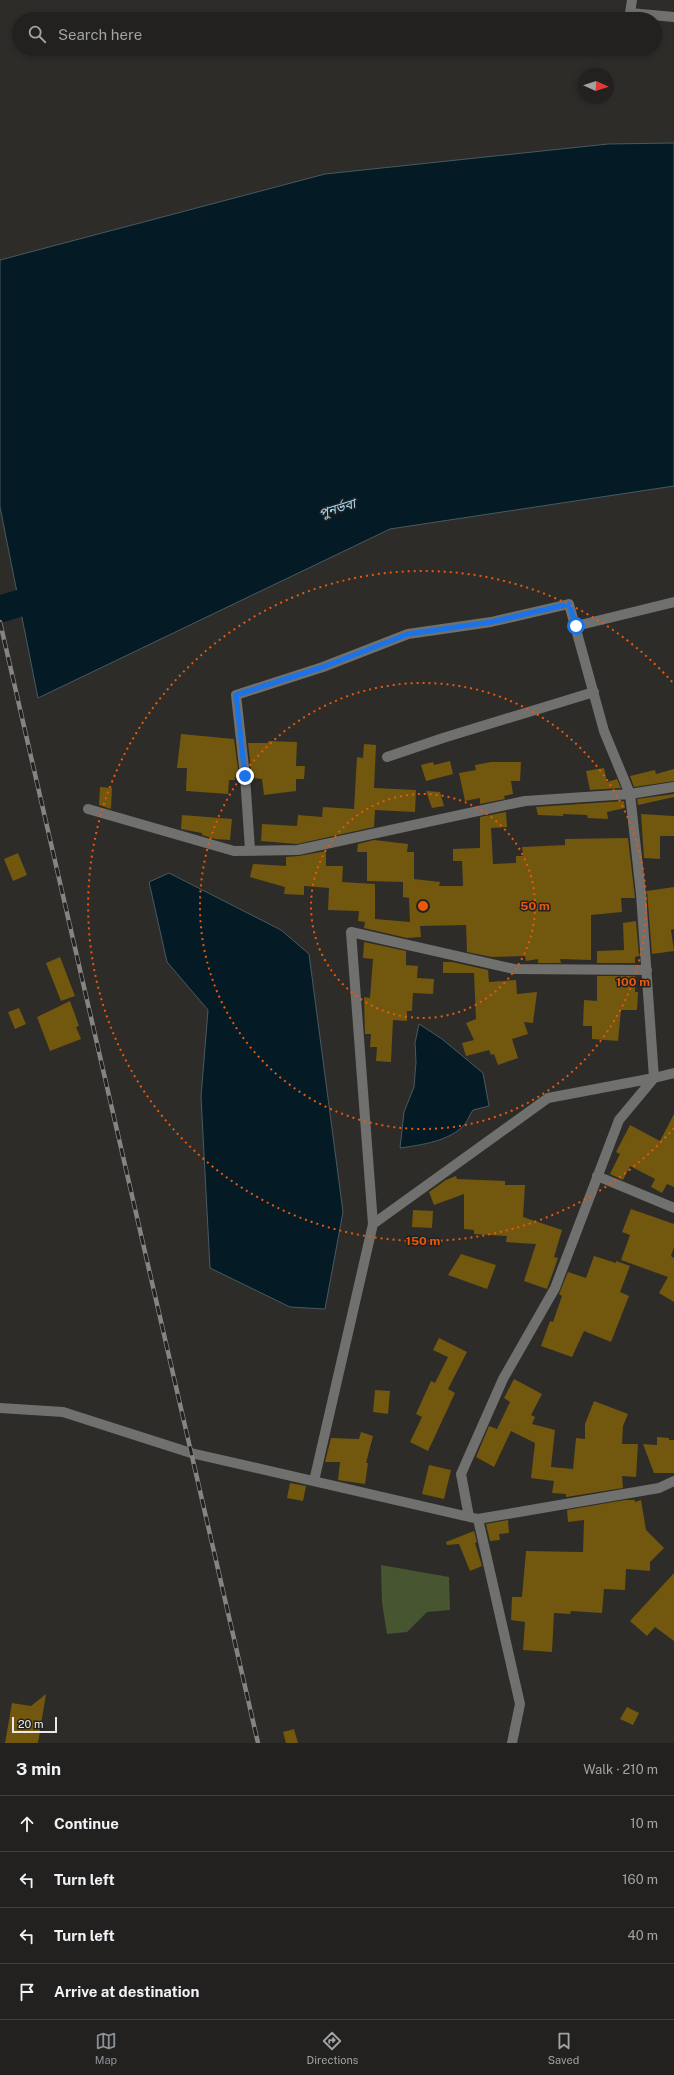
<!DOCTYPE html>
<html lang="en">
<head>
<meta charset="utf-8">
<style>
  body { margin:0; font-family:"Public Sans","Noto Sans Bengali",sans-serif; background:#2a2928; color:#f1f3f6 }
  .compass { position:absolute; left:578px; top:68px; width:36px; height:36px; border-radius:50%; background:#22211f; box-shadow:0 2px 6px #0003; rotate:93deg }
  .scale { position:absolute; left:12px; bottom:10px; width:45px; box-sizing:border-box; padding-left:4px; border:2px solid #eae9e8; border-top:0; font-size:11px; line-height:14px; white-space:nowrap; color:#eae9e8; -webkit-text-stroke:3px #242220; paint-order:stroke }
  .stop { position:absolute; width:12px; height:12px; margin:-9px; border:3px solid #1a73e8; border-radius:50%; background:#fff }
  .stop.end { background:#1a73e8; border-color:#fff; box-shadow:0 1px 4px #0008 }
  .list { margin:0; padding:0; list-style:none }
  h2 { display:flex; justify-content:space-between; align-items:center; height:52px; margin:0; padding:0 16px; font-size:17px }
  h2 small { font-size:13px; font-weight:400; color:#a2a3a4 }
  .list li { display:grid; grid-template-columns:26px 1fr auto; gap:12px; align-items:center; box-sizing:border-box; height:56px; padding:0 16px; border-top:1px solid #3f3e3d }
  .list b { display:block; font-size:15px; white-space:nowrap }
  .list em { font-size:13px; font-style:normal; color:#a2a3a4 }
  .icon { flex:none; width:22px; height:22px; fill:none; stroke:currentColor; stroke-width:2; stroke-linecap:round; stroke-linejoin:round }
  .map { position:relative; flex:none; width:674px; height:1743px; overflow:hidden }
  .search { position:absolute; background:#22211f; box-shadow:0 2px 6px #0003; left:12px; right:12px; top:12px; height:44px; display:flex; align-items:center; gap:10px; box-sizing:border-box; padding:0 14px; border-radius:22px; color:#a2a3a4; font-size:15px }
  .sheet { height:276px; background:#22211f }
  nav { display:flex; justify-content:space-around; align-items:center; box-sizing:border-box; height:56px; border-top:1px solid #3f3e3d; background:#22211f; font-size:11px; color:#a2a3a4 }
  nav a { display:grid; justify-items:center; gap:2px }
  nav .on { color:#8c9099 }
  .map>svg:first-child { display:block }
</style>
</head>
<body>
<div class="map">
<svg width="674" height="1743" viewBox="0 0 674 1743">
  <rect width="100%" height="100%" fill="#2d2c29"/>
  <path fill="#475531" d="M 381,1565 L 449,1577 L 450,1610 L 427,1612 L 407,1632 L 387,1634 L 382,1603 Z"/>
  <path fill="#041b26" stroke="#495960" d="M 674,143 L 674,486 L 390,529 L 38,698 L 0,507 L 0,260 L 325,174 L 608,144 Z
    M 169,873 L 281,930 L 309,954 L 343,1212 L 325,1309 L 290,1307 L 210,1268 L 201,1097 L 208,1010 L 167,962 L 149,882 Z
    M 419,1024 L 442,1039 L 483,1073 L 489,1106 L 473,1110 C 470,1114 468,1120 465,1124 C 451,1141 421,1145 400,1148 L 404,1112 L 414,1087 L 416,1062 L 415,1043 Z"/>
  <g fill="none" stroke-linecap="round" stroke-linejoin="round">
    <path stroke="#041b26" stroke-width="27" d="M 0,609 L 54,593"/>
  </g>
  <path fill="#72570e" d="M 181,734 L 234,739 L 239,777 L 235,777 L 235,780 L 229,780 L 228,794 L 186,791 L 187,768 L 177,768 Z
    M 268,741 L 297,742 L 296,766 L 305,766 L 304,779 L 296,779 L 296,791 L 264,795 L 262,779 L 252,778 L 248,743 L 268,743 Z
    M 364,744 L 376,745 L 374,788 L 416,790 L 415,812 L 375,810 L 374,827 L 297,844 L 261,841 L 262,824 L 297,826 L 298,815 L 322,817 L 323,807 L 354,809 L 357,757 L 363,758 Z
    M 450,761 L 453,774 L 426,781 L 421,765 L 433,762 L 434,765 Z
    M 491,762 L 521,762 L 520,781 L 511,781 L 513,794 L 504,796 L 505,799 L 480,804 L 480,798 L 465,801 L 459,773 L 476,770 L 475,765 Z
    M 604,768 L 607,782 L 617,779 L 621,788 L 590,790 L 586,771 Z
    M 674,769 L 674,781 L 634,787 L 630,776 L 655,770 L 656,774 Z
    M 100,787 L 112,788 L 111,809 L 99,805 Z
    M 426,791 L 440,792 L 444,806 L 432,808 Z
    M 674,794 L 674,797 L 638,805 L 637,799 Z
    M 624,801 L 625,808 L 607,812 L 608,819 L 588,818 L 587,815 L 563,814 L 563,816 L 538,815 L 536,807 Z
    M 506,812 L 507,827 L 491,828 L 493,864 L 516,863 L 516,856 L 523,856 L 522,847 L 565,845 L 565,839 L 628,838 L 635,898 L 621,898 L 622,912 L 591,915 L 591,960 L 560,959 L 561,963 L 538,963 L 538,959 L 526,961 L 525,956 L 492,957 L 467,952 L 466,925 L 420,926 L 421,937 L 407,938 L 364,928 L 365,922 L 358,921 L 359,911 L 328,910 L 329,888 L 304,886 L 304,895 L 284,894 L 285,887 L 250,877 L 253,864 L 286,866 L 286,857 L 299,856 L 326,851 L 326,866 L 343,866 L 342,882 L 375,884 L 375,919 L 410,922 L 409,898 L 403,897 L 403,882 L 367,881 L 367,852 L 357,852 L 358,844 L 374,840 L 408,844 L 407,852 L 414,852 L 414,879 L 440,882 L 439,886 L 463,886 L 462,861 L 453,861 L 453,849 L 480,848 L 480,817 Z
    M 641,814 L 674,816 L 674,836 L 660,836 L 660,859 L 644,858 Z
    M 182,815 L 232,819 L 230,840 L 215,839 L 202,835 L 202,833 L 181,829 Z
    M 18,853 L 27,875 L 13,881 L 4,859 Z
    M 674,887 L 674,929 L 671,930 L 674,951 L 652,954 L 647,891 Z
    M 636,921 L 639,956 L 635,957 L 635,963 L 597,963 L 597,951 L 624,950 L 623,923 Z
    M 364,942 L 406,951 L 406,965 L 418,966 L 417,978 L 434,979 L 433,994 L 413,993 L 412,1011 L 407,1011 L 407,1021 L 393,1020 L 391,1062 L 376,1061 L 377,1047 L 370,1047 L 371,1034 L 365,1034 L 364,997 L 370,998 L 373,959 L 363,958 Z
    M 60,957 L 75,996 L 61,1001 L 46,963 Z
    M 443,962 L 452,962 L 488,970 L 489,982 L 516,980 L 517,994 L 537,992 L 533,1023 L 524,1022 L 528,1034 L 512,1039 L 518,1058 L 498,1065 L 494,1054 L 491,1055 L 489,1050 L 466,1056 L 462,1043 L 474,1040 L 466,1023 L 476,1019 L 474,973 L 443,973 Z
    M 597,976 L 635,976 L 635,992 L 638,992 L 637,1010 L 621,1010 L 618,1041 L 592,1039 L 592,1026 L 583,1026 L 584,1000 L 597,1001 Z
    M 70,1001 L 79,1026 L 76,1027 L 81,1039 L 50,1051 L 37,1017 Z
    M 19,1008 L 26,1024 L 15,1029 L 8,1012 Z
    M 674,1114 L 674,1187 L 667,1184 L 662,1193 L 651,1187 L 655,1179 L 630,1166 L 623,1180 L 610,1174 L 620,1154 L 616,1152 L 630,1125 L 660,1141 Z
    M 456,1176 L 457,1179 L 505,1181 L 505,1185 L 525,1185 L 523,1217 L 562,1230 L 554,1257 L 558,1258 L 547,1289 L 524,1281 L 536,1244 L 506,1242 L 507,1236 L 474,1234 L 474,1230 L 464,1229 L 464,1194 L 434,1205 L 429,1192 L 446,1180 Z
    M 631,1209 L 674,1224 L 674,1247 L 671,1256 L 674,1258 L 674,1302 L 659,1293 L 668,1277 L 621,1260 L 630,1235 L 622,1232 Z
    M 413,1210 L 433,1211 L 432,1228 L 412,1227 Z
    M 461,1254 L 496,1265 L 487,1289 L 448,1275 Z
    M 594,1256 L 616,1263 L 616,1261 L 630,1266 L 620,1292 L 629,1296 L 611,1342 L 584,1331 L 572,1357 L 541,1346 L 550,1321 L 553,1322 L 562,1296 L 559,1294 L 568,1272 L 586,1278 Z
    M 439,1338 L 467,1352 L 448,1389 L 455,1393 L 428,1451 L 410,1442 L 422,1417 L 416,1414 L 431,1381 L 435,1383 L 448,1357 L 433,1350 Z
    M 514,1379 L 542,1394 L 531,1415 L 535,1417 L 532,1424 L 555,1430 L 551,1467 L 573,1469 L 576,1438 L 585,1439 L 585,1424 L 594,1401 L 628,1414 L 623,1426 L 622,1444 L 638,1444 L 636,1477 L 622,1476 L 623,1488 L 566,1497 L 566,1494 L 552,1493 L 554,1481 L 531,1478 L 535,1443 L 511,1431 L 494,1467 L 476,1457 L 489,1426 L 497,1429 L 510,1402 L 504,1398 Z
    M 375,1390 L 390,1391 L 388,1414 L 373,1412 Z
    M 361,1432 L 373,1436 L 366,1463 L 368,1463 L 365,1484 L 338,1480 L 340,1462 L 325,1462 L 331,1438 L 359,1439 Z
    M 657,1437 L 669,1438 L 669,1440 L 674,1440 L 674,1473 L 654,1473 L 643,1444 L 657,1445 Z
    M 429,1465 L 451,1470 L 444,1499 L 422,1494 Z
    M 290,1483 L 306,1486 L 303,1501 L 287,1498 Z
    M 625,1500 L 635,1500 L 635,1502 L 641,1500 L 646,1530 L 664,1548 L 650,1562 L 650,1571 L 626,1569 L 625,1590 L 604,1589 L 602,1613 L 571,1611 L 570,1614 L 554,1613 L 552,1652 L 523,1650 L 525,1622 L 511,1620 L 512,1597 L 522,1597 L 526,1551 L 583,1552 L 584,1520 L 568,1522 L 567,1510 Z
    M 508,1520 L 509,1533 L 499,1534 L 500,1540 L 490,1541 L 486,1524 Z
    M 474,1531 L 477,1542 L 475,1543 L 482,1566 L 470,1571 L 459,1544 L 447,1545 L 446,1542 Z
    M 674,1573 L 674,1641 L 655,1627 L 647,1636 L 630,1621 Z
    M 46,1694 L 38,1743 L 5,1743 L 12,1703 L 31,1706 Z
    M 627,1707 L 639,1713 L 633,1725 L 620,1719 Z
    M 294,1729 L 298,1743 L 286,1743 L 283,1732 Z"/>
  <g fill="none" stroke-linecap="round" stroke-linejoin="round">
    <path stroke="#70706e" stroke-width="10" d="M 632,0 L 630,13 L 674,17
      M 576,626 L 674,602
      M 387,757 L 443,738 L 594,692
      M 88,809 L 234,851 L 298,850 L 525,801 L 630,794 L 674,787
      M 250,850 L 245,776 L 236,695 L 323,667 L 408,634 L 491,622 L 569,604 L 604,731 L 630,794 L 641,894 L 654,1078 L 674,1073
      M 597,1176 L 674,1208
      M 373,1224 L 351,932 L 514,969 L 647,970
      M 0,1408 L 63,1412 L 191,1453 L 478,1519 L 659,1488 L 674,1481
      M 314,1481 L 373,1224 L 548,1098 L 654,1078 L 619,1120 L 555,1288 L 503,1379 L 461,1474 L 469,1517
      M 478,1519 L 520,1704 L 512,1743"/>
    <defs>
      <path id="rail" d="M 0,622 L 258,1743"/>
    </defs>
    <use href="#rail" stroke="#858482" stroke-width="4.5"/>
    <use href="#rail" stroke="#242220" stroke-width="3" stroke-dasharray="9" stroke-linecap="butt"/>
  </g>
  <g fill="none" stroke-linecap="round" stroke-linejoin="round">
    <path stroke="#1a73e8" stroke-width="5" d="M 245,776 L 236,695 L 323,667 L 408,634 L 491,622 L 569,604 L 576,626"/>
  </g>
  <g fill="none" stroke="#e8590c" stroke-width="2" stroke-dasharray="2 4">
    <circle cx="423" cy="906" r="112"/>
    <circle cx="423" cy="906" r="223"/>
    <path d="M674 1128A335 335 0 1 1 674 684"/>
  </g>
  <g text-anchor="middle" stroke-width="3" stroke-linejoin="round" paint-order="stroke">
    <g font-size="13" font-style="italic" fill="#9fdaf8" stroke="#242220">
      <text transform="translate(337 508) rotate(-17)" y="5">পুনর্ভবা</text>
    </g>
  </g>
  <circle cx="423" cy="906" r="6" fill="#e8590c" stroke="#242220" stroke-width="2"/>
  <g font-size="12" text-anchor="middle" font-weight="bold" fill="#e8590c" stroke="#242220" stroke-width="3" stroke-linejoin="round" paint-order="stroke">
    <text x="535" y="910">50 m</text>
    <text x="633" y="986">100 m</text>
    <text x="423" y="1245">150 m</text>
  </g>
</svg>
<svg class="compass" viewBox="-18 -18 36 36"><path d="M0-13l5 13h-10z" fill="#e53935"/><path d="M0 13l5-13h-10z" fill="#a2a3a4"/></svg>
<div class="scale">20 m</div>
<div class="stop" style="left:576px;top:626px"></div>
<div class="stop end" style="left:245px;top:776px"></div>
<div class="search"><svg class="icon" aria-label="search" viewBox="0 0 24 24"><circle cx="10" cy="10" r="6"/><path d="M15 15l6 6"/></svg>Search here</div>
</div>
<section class="sheet">
<h2>3 min<small>Walk · 210 m</small></h2>
<ul class="list">
<li><svg class="icon" aria-label="ahead" viewBox="0 0 24 24"><path d="M12 20V5M6 11l6-6 6 6"/></svg><div><b>Continue</b></div><em>10 m</em></li>
<li><svg class="icon" aria-label="left" viewBox="0 0 24 24"><path d="M17 20v-9H6M10 6l-5 5 5 5"/></svg><div><b>Turn left</b></div><em>160 m</em></li>
<li><svg class="icon" aria-label="left" viewBox="0 0 24 24"><path d="M17 20v-9H6M10 6l-5 5 5 5"/></svg><div><b>Turn left</b></div><em>40 m</em></li>
<li><svg class="icon" aria-label="arrive" viewBox="0 0 24 24"><path d="M6 21V4h12l-3 4 3 4H6"/></svg><div><b>Arrive at destination</b></div></li>
</ul>
</section>
<nav>
<a class="on"><svg class="icon" aria-label="map" viewBox="0 0 24 24"><path d="M3 6l6-2 6 2 6-2v14l-6 2-6-2-6 2zM9 4v14M15 6v14"/></svg>Map</a>
<a><svg class="icon" aria-label="directions" viewBox="0 0 24 24"><path d="M12 3l9 9-9 9-9-9zM9 14v-3h6M13 9l2 2-2 2"/></svg>Directions</a>
<a><svg class="icon" aria-label="saved" viewBox="0 0 24 24"><path d="M7 4h10v16l-5-4-5 4z"/></svg>Saved</a>
</nav>
</body>
</html>
